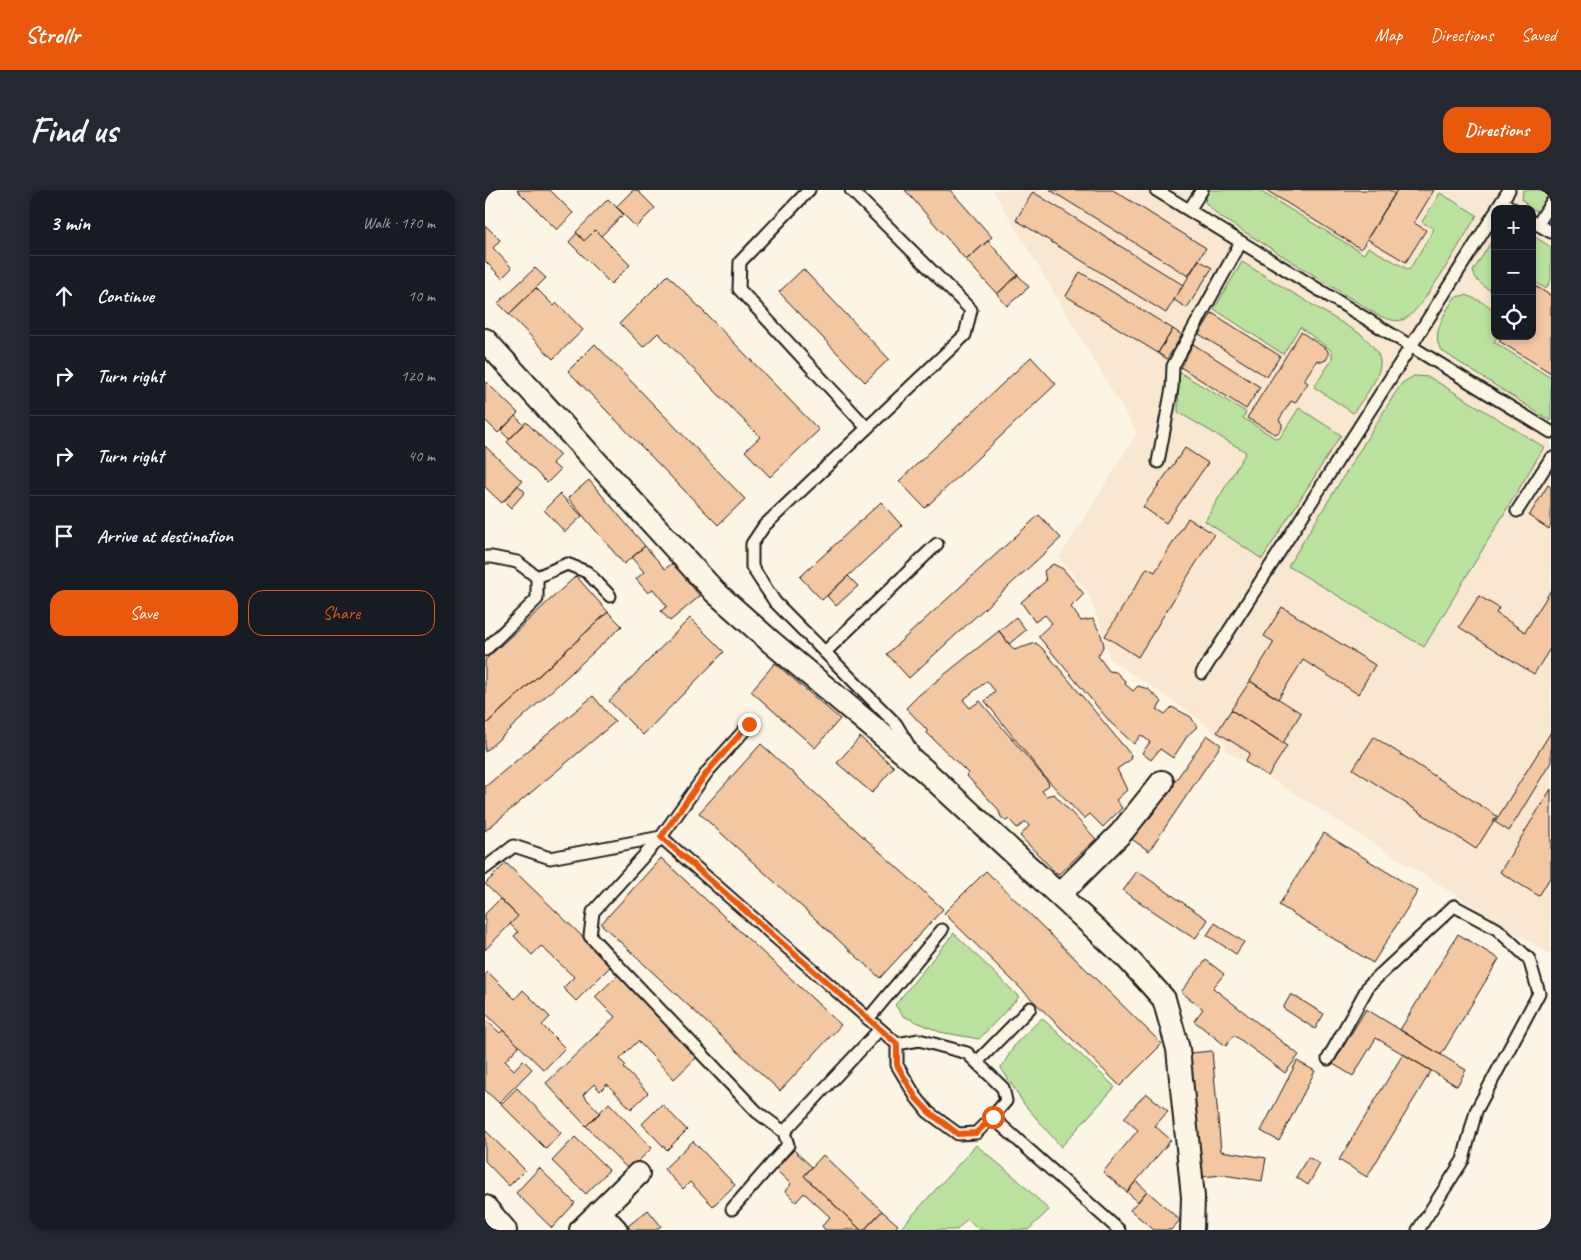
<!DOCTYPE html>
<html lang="en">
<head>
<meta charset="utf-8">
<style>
  body { margin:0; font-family:Caveat,sans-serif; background:#242831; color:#f1f3f6 }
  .controls { position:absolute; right:15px; top:15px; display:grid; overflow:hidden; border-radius:10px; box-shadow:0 2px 8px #0003 }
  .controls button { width:45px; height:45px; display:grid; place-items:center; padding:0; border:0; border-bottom:1px solid #363941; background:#171b24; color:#f1f3f6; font:25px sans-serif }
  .stop { position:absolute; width:15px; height:15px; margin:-11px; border:4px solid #ea580c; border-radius:50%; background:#fff }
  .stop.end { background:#ea580c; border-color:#fff; box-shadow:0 1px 5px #0008 }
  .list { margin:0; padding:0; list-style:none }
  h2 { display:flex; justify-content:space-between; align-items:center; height:65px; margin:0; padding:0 20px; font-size:21px }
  h2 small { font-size:16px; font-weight:400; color:#9ea1a6 }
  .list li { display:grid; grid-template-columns:32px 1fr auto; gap:15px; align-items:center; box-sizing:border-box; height:80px; padding:0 20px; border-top:1px solid #363941 }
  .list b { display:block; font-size:19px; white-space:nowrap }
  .list em { font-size:16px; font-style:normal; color:#9ea1a6 }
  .actions { display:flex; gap:10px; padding:15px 20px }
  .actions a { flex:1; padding:11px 0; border:1px solid #ea580c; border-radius:15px; text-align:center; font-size:18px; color:#ea580c }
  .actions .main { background:#ea580c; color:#fff }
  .icon { flex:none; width:28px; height:28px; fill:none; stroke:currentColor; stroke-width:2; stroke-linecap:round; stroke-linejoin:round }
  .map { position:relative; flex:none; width:1066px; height:1040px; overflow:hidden; border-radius:15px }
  header { display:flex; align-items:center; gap:30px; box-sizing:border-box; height:70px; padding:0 25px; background:#ea580c; color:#fff }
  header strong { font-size:24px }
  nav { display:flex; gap:28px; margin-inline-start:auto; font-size:18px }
  .intro { display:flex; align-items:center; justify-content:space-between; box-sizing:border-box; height:120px; padding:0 30px }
  h1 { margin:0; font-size:35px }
  .button { padding:12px 22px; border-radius:15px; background:#ea580c; color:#fff; font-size:18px; font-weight:700 }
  main { display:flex; gap:30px; padding:0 30px }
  aside { flex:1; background:#171b24; border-radius:15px; box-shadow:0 2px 8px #0003 }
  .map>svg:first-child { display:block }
</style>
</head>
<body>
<header>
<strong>Strollr</strong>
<nav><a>Map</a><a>Directions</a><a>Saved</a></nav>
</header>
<div class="intro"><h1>Find us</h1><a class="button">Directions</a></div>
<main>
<aside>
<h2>3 min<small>Walk · 170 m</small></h2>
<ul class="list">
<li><svg class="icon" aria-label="ahead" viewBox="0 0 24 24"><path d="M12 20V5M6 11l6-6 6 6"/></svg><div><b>Continue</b></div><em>10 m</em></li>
<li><svg class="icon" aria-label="right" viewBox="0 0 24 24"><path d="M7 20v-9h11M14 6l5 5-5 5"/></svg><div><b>Turn right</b></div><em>120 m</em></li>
<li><svg class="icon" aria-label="right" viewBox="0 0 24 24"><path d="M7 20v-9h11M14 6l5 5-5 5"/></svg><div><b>Turn right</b></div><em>40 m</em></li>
<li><svg class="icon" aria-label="arrive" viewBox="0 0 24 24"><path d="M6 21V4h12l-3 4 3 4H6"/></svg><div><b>Arrive at destination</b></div></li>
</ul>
<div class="actions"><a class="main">Save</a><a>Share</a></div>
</aside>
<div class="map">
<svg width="1066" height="1040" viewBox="0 0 1066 1040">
  <rect width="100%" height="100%" fill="#fcf5e5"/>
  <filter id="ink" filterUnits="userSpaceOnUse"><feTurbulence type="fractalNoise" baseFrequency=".02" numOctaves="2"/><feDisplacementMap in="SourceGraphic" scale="10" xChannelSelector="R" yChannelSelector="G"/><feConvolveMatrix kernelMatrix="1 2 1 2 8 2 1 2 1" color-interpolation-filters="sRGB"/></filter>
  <g filter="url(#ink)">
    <path fill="#f9e7d1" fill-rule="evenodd" d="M 508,0 L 1066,0 L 1066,765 L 740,560 L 741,554 L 714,529 L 625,469 L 618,443 L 602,401 L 574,368 L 652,243 ZM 1010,19 L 1047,19 L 1047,146 L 1010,146 Z"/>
    <path fill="#bae29e" stroke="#6b7f5d" d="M 723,0 L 773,0 L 879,64 L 883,57 L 924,80 L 949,39 L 937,32 L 955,3 L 992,25 C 981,44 936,122 920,129 C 911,133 904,129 894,126 L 734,26 L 720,12 Z
      M 1038,0 L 1066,0 C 1065,8 1058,16 1053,21 L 1044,18 L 1037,9 Z
      M 1047,45 L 1066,57 L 1066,90 L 1061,99 L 1047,90 Z
      M 1010,46 L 1010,103 C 1000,97 991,93 988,81 Z
      M 757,72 L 877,145 C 884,152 894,161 895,171 C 897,186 877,210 868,223 L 829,197 L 847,170 L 847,161 L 815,137 L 798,164 L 729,119 Z
      M 981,105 L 995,111 L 1010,120 L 1010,146 L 1013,146 L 1009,152 L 1066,188 L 1066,231 L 969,169 C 965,166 959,163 956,159 C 945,144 962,120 970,107 Z
      M 694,182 L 761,222 L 758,228 L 790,248 L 794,249 L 814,218 L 856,245 L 777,369 L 720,331 L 761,262 L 693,222 Z
      M 929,186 L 944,187 L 1059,257 L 939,457 L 803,376 L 909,205 L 917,193 Z
      M 469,743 L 534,807 L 494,849 L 455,842 L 418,826 L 410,815 Z
      M 557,828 L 630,897 L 576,957 L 539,914 L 516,878 L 531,853 Z
      M 491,955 L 532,989 L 564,1020 L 543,1040 L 495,1040 L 482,1029 L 472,1040 L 414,1040 Z"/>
    <path fill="#f3c7a2" stroke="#1c1c1c" d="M 32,0 L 65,0 L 88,23 L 72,40 Z
      M 148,0 L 152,0 L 170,18 L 151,37 L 131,17 Z
      M 420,0 L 465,0 L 507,47 L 481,70 Z
      M 565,0 L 628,0 L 721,58 L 703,86 Z
      M 781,0 L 904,0 L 910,4 L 876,59 Z
      M 912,0 L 949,0 L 929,33 L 941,40 L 921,72 L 882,49 Z
      M 548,2 L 698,95 L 681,123 L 531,30 Z
      M 123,9 L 139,24 L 116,46 L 110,40 L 99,51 L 91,42 Z
      M 0,35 L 15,50 L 8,58 L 27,78 L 17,88 L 0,71 Z
      M 110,40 L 145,75 L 126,94 L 84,52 L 92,43 L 99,51 Z
      M 503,51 L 533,85 L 512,104 L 481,70 Z
      M 714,70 L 727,78 L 702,118 L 689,110 Z
      M 50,78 L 61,88 L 24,124 L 13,113 Z
      M 318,79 L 404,169 L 380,192 L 294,102 Z
      M 595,82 L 688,139 L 673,163 L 581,106 Z
      M 183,85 L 334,240 L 285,287 L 260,261 L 275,247 L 173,143 L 158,157 L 135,133 Z
      M 533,85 L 544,97 L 522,116 L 512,104 Z
      M 1049,95 L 1066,106 L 1066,183 L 1014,151 L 1017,146 L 1047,146 L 1047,98 Z
      M 51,98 L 69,116 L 72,113 L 98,140 L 68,169 L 24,124 Z
      M 727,123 L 795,166 L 782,187 L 714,144 Z
      M 688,139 L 697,145 L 682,169 L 673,163 Z
      M 816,142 L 840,158 L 843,161 L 843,166 L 841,170 L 836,172 L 832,170 L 819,190 L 823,193 L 810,213 L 806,211 L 794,230 L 797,234 L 797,238 L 794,242 L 790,244 L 762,228 Z
      M 110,154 L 260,309 L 233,335 L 83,181 Z
      M 708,154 L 775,197 L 761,219 L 694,176 Z
      M 546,167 L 571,194 L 440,318 L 414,291 Z
      M 0,191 L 33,223 L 13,243 L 0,230 Z
      M 30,226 L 39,235 L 24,249 L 16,241 Z
      M 41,232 L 75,265 L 67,273 L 75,280 L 62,293 L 22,252 Z
      M 0,256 L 37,291 L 17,313 L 0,297 Z
      M 700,258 L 723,273 L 681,333 L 658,317 Z
      M 104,290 L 160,356 L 139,374 L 83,308 Z
      M 33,295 L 40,302 L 26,318 L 19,311 Z
      M 1063,295 L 1066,297 L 1066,335 L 1064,339 L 1044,326 Z
      M 75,304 L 97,326 L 80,342 L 59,320 Z
      M 396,312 L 417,336 L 337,410 L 315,387 Z
      M 554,325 L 576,348 L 424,488 L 402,464 Z
      M 703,328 L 729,344 L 653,467 L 620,446 L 662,378 L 670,382 Z
      M 160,356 L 180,379 L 194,368 L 206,383 L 200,388 L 215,406 L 185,431 L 176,421 L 182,416 L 168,399 L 163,403 L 151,389 L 159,382 L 147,368 Z
      M 568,374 L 578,379 L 599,404 L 586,417 L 596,431 L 608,429 L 616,445 L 619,455 L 613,466 L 624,481 L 631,482 L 641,492 L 640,494 L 648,501 L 653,496 L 663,499 L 677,512 L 672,519 L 680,524 L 687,517 L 706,527 L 712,537 L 703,545 L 688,568 L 675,559 L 666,570 L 657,563 L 665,552 L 656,545 L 649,554 L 626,533 L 553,446 L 567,433 L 560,425 L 550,432 L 536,412 L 561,391 L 559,381 Z
      M 91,386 L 123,422 L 0,535 L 0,470 Z
      M 363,386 L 373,396 L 351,416 L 342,406 Z
      M 1066,400 L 1066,457 L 1049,484 L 974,437 L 994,406 L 1014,418 L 1011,423 L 1040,442 Z
      M 797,417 L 890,475 L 873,504 L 818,470 L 793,509 L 765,491 L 789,452 L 779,446 Z
      M 123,422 L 137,436 L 0,562 L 0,535 Z
      M 531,427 L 541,440 L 524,454 L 514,441 Z
      M 205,428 L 239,462 L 158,545 L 124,511 Z
      M 514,441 L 529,460 L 551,453 L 558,459 L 646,565 L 645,570 L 632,579 L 642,600 L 631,610 L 637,618 L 618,637 L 605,624 L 599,629 L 559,586 L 500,511 L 510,501 L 502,491 L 478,510 L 485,518 L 495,511 L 563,592 L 564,595 L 557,601 L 561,606 L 569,604 L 611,649 L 573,685 L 535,646 L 544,636 L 541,632 L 532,638 L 524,629 L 521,631 L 516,627 L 513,619 L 481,585 L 483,583 L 442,543 L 442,540 L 421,518 L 434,505 Z
      M 290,473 L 355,529 L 330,558 L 266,501 Z
      M 765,491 L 816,523 L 798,553 L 746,520 Z
      M 108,506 L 130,532 L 0,641 L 0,597 Z
      M 746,520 L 802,556 L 783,586 L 760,572 L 765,563 L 732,542 Z
      M 1066,542 L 1066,572 L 1024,641 L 1010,632 Z
      M 722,545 L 736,555 L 664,661 L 645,648 L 660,624 L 665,628 Z
      M 375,547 L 409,577 L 387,603 L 352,573 Z
      M 889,547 L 1012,626 L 991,659 L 868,579 Z
      M 276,554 L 458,719 L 395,788 L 214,623 Z
      M 1066,599 L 1066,686 L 1054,706 L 1015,682 Z
      M 839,643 L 933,701 L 888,773 L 794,715 Z
      M 176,668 L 356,835 L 295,901 L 116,734 Z
      M 21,673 L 127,775 L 91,811 L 78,798 L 89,787 L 56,756 L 47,765 L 29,746 L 33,742 L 25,734 L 33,726 L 0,694 Z
      M 501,681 L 677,854 L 635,896 L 459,723 Z
      M 652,681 L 723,730 L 710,749 L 638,701 Z
      M 15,709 L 33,726 L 0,760 L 0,724 Z
      M 730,733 L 759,752 L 751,764 L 722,745 Z
      M 973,744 L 1014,769 L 956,865 L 915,840 Z
      M 721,770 L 739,784 L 728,798 L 814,865 L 800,883 L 749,845 L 741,856 L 709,831 L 718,819 L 696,802 Z
      M 3,782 L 30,809 L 38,800 L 65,827 L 57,835 L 80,858 L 59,880 L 0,823 L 0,785 Z
      M 133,785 L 212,867 L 189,889 L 153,851 L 135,869 L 141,876 L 139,878 L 163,903 L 146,919 L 122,894 L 115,901 L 109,894 L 98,905 L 115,923 L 101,936 L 61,893 L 130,827 L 110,807 Z
      M 806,804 L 839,824 L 830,839 L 798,818 Z
      M 881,819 L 981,880 L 972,896 L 891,848 L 868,886 L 848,874 Z
      M 0,829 L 15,843 L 18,840 L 34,856 L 20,871 L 29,880 L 38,870 L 47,879 L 14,913 L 0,900 Z
      M 727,861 L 736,961 L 781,968 L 777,991 L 738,985 L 716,987 L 705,863 Z
      M 918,864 L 946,881 L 882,987 L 854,970 Z
      M 812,871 L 830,881 L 794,951 L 776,941 Z
      M 32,898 L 76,943 L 61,959 L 16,914 Z
      M 661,903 L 683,921 L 670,936 L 686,950 L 642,1002 L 618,982 L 653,940 L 639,928 Z
      M 124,913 L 167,958 L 144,980 L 101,936 Z
      M 177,914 L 202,940 L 182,960 L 157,934 Z
      M 0,940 L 40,980 L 24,996 L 0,971 Z
      M 90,947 L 124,980 L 101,1004 L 67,971 Z
      M 208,951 L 250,995 L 228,1016 L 205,992 L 198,999 L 179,979 Z
      M 309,960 L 327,977 L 319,986 L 376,1040 L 340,1040 L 337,1036 L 345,1027 L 319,1003 L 311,1012 L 300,1001 L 306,994 L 290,979 Z
      M 338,965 L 397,1021 L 379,1040 L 376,1040 L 319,986 Z
      M 823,967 L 835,974 L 823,995 L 811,987 Z
      M 54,978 L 90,1013 L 67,1038 L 31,1003 Z
      M 651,991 L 662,1001 L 653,1012 L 642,1002 Z
      M 662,1001 L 695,1030 L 686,1040 L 669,1040 L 645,1020 Z
      M 163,1020 L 176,1036 L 171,1040 L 146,1040 L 143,1036 Z
      M 397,1021 L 413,1035 L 408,1040 L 379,1040 Z"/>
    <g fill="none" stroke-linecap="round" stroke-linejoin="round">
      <defs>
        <path id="service" d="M 324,0 L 255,72 L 254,99 L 382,238
          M 366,0 L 486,120 L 480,145 L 279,336 L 267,354 L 267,377 L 290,412 L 411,534 L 427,561
          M 671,0 L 1066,242
          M 1017,12 L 1028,19
          M 1012,19 L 1024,0
          M 704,20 L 717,0
          M 1048,32 L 1066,42
          M 1053,34 L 1066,13
          M 673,272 L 687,198 L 688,176 L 756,52
          M 1032,321 L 1066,268
          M 0,367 L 7,367 L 32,372 L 52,387 L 52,409 L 0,460
          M 52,387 L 82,374 L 102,382 L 125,406
          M 340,462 L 452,354
          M 717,483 L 926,156 L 1010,23
          M 0,678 L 29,656 L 65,668 L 176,647 L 223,581 L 265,534
          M 383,829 L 457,740
          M 843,869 L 884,795 L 969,716 L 1012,739 L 1044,769 L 1054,803 L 991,921 L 978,970 L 933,1040
          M 492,872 L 545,818
          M 507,927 L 634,1040
          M 299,942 L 272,922 L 105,746 L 108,722 L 176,647 L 412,854 L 412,875 L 431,907 L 443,922 L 473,944 L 491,943 L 507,927 L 521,911 L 518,898 L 482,863 L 434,850 L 412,854
          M 247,1019 L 303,955 L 299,942 L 395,839"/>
        <path id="minor" d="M 0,150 L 230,402 L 285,451 L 439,580 L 642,768 L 679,809 L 693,859 L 708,1007 L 707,1040
          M 574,705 L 636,643 L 677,592
          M 0,1017 L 20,1040
          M 114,1022 L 131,1040
          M 96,1040 L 153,984"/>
      </defs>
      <use href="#service" stroke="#1c1c1c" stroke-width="15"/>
      <use href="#minor" stroke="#1c1c1c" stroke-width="26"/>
      <use href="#service" stroke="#fcf5e5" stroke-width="11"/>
      <use href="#minor" stroke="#fcf5e5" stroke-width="22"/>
    </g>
  </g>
  <g fill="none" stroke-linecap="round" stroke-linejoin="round" filter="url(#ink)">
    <path stroke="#ea580c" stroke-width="6" d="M 264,534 L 223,581 L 176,647 L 412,854 L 412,875 L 431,908 L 444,922 L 473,944 L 491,943 L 508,927"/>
  </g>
</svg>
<div class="controls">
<button>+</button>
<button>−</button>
<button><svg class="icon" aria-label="locate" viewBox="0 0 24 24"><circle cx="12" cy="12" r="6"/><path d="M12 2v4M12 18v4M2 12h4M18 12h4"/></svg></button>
</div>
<div class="stop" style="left:508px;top:927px"></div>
<div class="stop end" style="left:264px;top:534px"></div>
</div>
</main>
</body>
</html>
